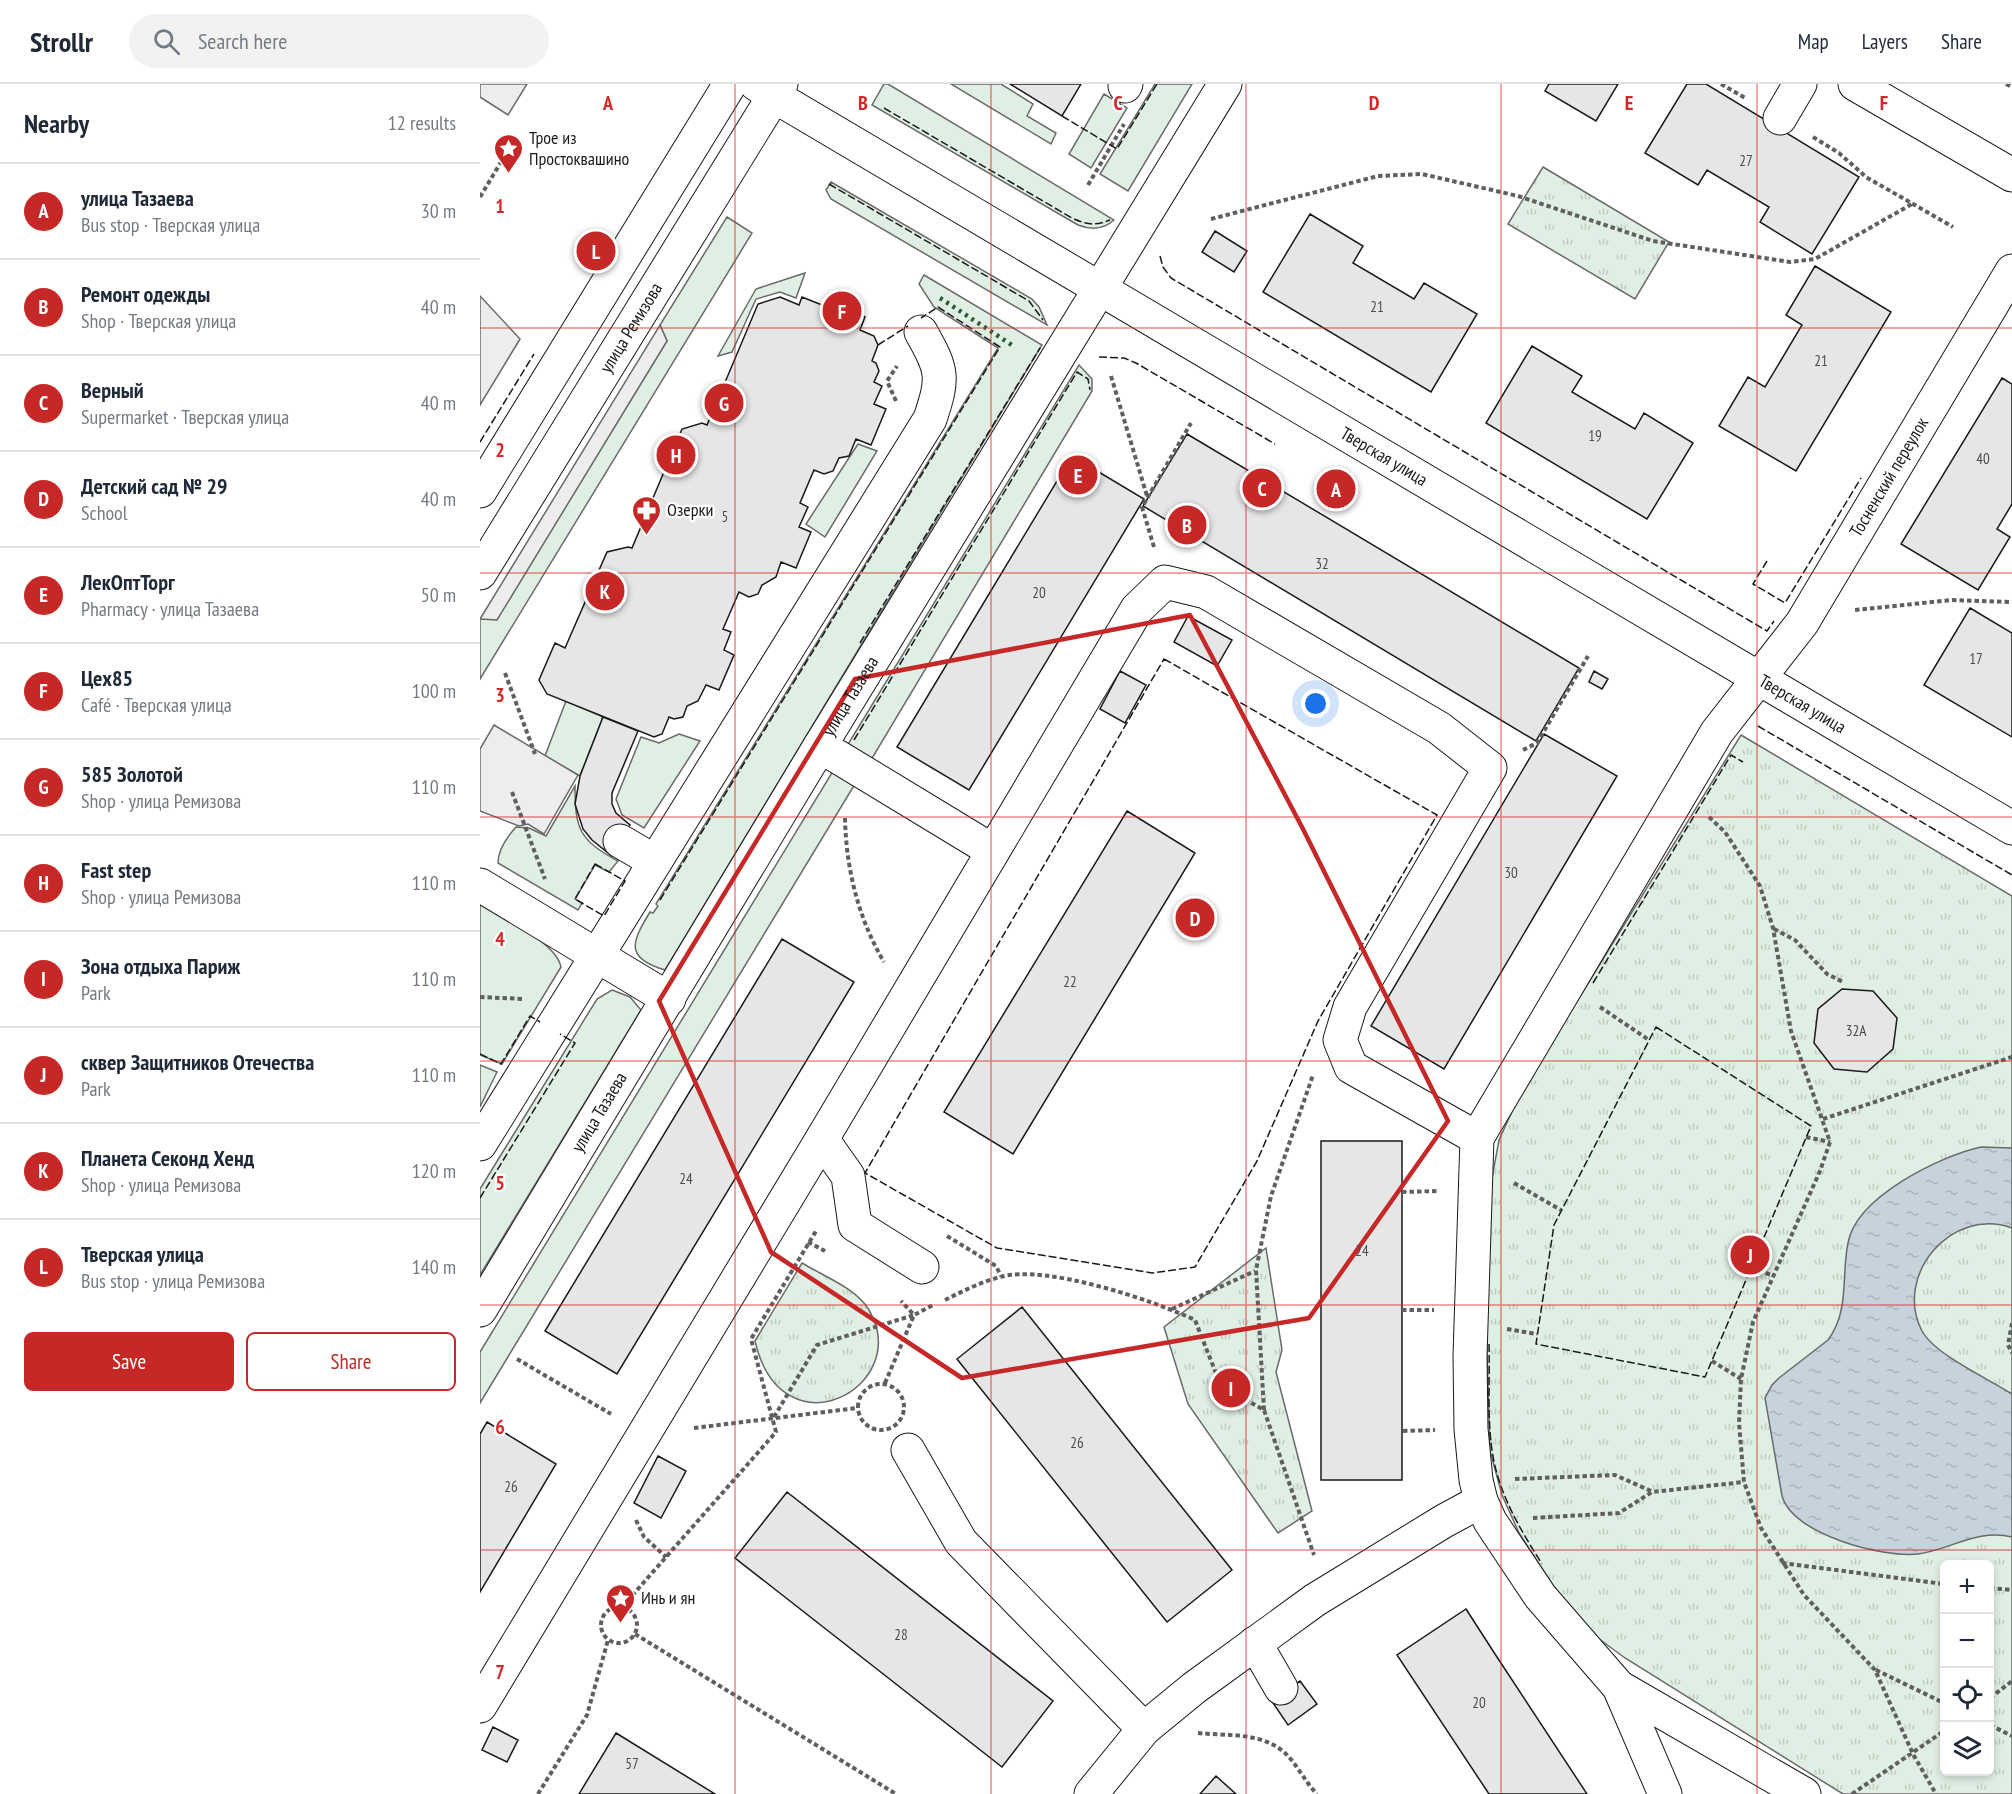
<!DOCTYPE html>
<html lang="en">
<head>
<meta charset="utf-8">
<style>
  body { margin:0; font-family:"PT Sans Narrow",sans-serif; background:#f2f2f3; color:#1f2937 }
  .controls { position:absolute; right:18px; bottom:18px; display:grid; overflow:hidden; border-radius:9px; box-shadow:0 3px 9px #0003 }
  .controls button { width:54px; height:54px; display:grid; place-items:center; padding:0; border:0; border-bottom:2px solid #e0e1e3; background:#fff; color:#1f2937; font:30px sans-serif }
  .you { position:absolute; left:836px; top:620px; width:21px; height:21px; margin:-15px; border:4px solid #fff; border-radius:50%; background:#1a73e8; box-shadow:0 0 0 9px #1a73e833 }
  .badge { display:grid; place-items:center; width:39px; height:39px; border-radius:50%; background:#c62828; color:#fff; font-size:20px; font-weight:700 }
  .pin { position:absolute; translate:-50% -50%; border:3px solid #fff; box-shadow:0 2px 6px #0006 }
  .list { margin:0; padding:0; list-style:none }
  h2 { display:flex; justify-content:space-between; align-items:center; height:78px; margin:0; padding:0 24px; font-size:26px }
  h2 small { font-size:20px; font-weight:400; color:#747a83 }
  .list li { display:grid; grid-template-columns:39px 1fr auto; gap:18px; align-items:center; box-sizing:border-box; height:96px; padding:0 24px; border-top:2px solid #e0e1e3 }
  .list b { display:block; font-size:22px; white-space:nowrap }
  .list p { margin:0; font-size:20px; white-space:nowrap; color:#747a83 }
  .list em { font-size:20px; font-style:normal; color:#747a83 }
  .actions { display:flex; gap:12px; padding:18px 24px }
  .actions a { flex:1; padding:14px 0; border:2px solid #c62828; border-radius:9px; text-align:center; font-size:21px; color:#c62828 }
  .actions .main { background:#c62828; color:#fff }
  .icon { flex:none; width:33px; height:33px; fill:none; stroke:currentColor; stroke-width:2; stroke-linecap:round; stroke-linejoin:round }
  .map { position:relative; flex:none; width:1532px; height:1710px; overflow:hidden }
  header { display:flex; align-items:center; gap:36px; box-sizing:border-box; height:84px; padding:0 30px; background:#fff; border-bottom:2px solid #e0e1e3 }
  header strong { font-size:28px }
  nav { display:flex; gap:33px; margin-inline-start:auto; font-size:21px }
  .search { width:420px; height:54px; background:#f2f2f3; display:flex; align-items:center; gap:15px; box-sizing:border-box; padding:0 21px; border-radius:33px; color:#747a83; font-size:22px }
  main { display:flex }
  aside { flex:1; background:#fff }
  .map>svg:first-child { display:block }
</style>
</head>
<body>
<header>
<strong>Strollr</strong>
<div class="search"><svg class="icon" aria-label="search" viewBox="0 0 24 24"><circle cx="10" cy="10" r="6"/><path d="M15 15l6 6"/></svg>Search here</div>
<nav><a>Map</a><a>Layers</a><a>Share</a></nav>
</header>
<main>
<aside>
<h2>Nearby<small>12 results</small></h2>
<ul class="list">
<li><span class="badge">A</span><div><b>улица Тазаева</b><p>Bus stop · Тверская улица</p></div><em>30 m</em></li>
<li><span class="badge">B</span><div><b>Ремонт одежды</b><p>Shop · Тверская улица</p></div><em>40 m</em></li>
<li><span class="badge">C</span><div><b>Верный</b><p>Supermarket · Тверская улица</p></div><em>40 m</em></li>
<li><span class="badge">D</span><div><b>Детский сад № 29</b><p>School</p></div><em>40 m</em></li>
<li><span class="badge">E</span><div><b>ЛекОптТорг</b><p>Pharmacy · улица Тазаева</p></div><em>50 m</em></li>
<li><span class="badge">F</span><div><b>Цех85</b><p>Café · Тверская улица</p></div><em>100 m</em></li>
<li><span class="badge">G</span><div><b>585 Золотой</b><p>Shop · улица Ремизова</p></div><em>110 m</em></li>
<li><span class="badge">H</span><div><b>Fast step</b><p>Shop · улица Ремизова</p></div><em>110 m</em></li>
<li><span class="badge">I</span><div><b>Зона отдыха Париж</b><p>Park</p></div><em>110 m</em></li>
<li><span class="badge">J</span><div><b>сквер Защитников Отечества</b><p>Park</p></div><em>110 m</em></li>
<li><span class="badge">K</span><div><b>Планета Секонд Хенд</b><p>Shop · улица Ремизова</p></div><em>120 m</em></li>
<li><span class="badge">L</span><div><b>Тверская улица</b><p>Bus stop · улица Ремизова</p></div><em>140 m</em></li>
</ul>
<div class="actions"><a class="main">Save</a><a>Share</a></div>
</aside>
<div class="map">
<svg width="1532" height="1710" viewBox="0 0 1532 1710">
  <defs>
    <pattern id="park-tufts" width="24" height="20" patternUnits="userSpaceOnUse" patternTransform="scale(1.5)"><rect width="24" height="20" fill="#e0efe3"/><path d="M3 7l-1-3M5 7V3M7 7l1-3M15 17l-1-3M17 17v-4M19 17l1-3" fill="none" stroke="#c0ccc2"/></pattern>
    <pattern id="water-ripples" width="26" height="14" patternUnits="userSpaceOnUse" patternTransform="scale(1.5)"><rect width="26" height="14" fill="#c6d2dc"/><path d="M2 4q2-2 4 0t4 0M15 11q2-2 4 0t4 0" fill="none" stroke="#aab4bc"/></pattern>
  </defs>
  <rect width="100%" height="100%" fill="#fff"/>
  <path fill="#e0efe3" stroke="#6a6a6a" stroke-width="1.5" d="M 404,0 L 408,0 L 634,136 C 623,146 611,146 598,141 L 392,21 Z
    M 471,0 L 521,0 L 553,20 L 547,32 L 576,49 L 571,60 Z
    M 675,0 L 712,0 L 648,107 L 620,90 Z
    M 624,10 L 647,24 L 611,84 L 589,70 Z
    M 351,98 L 552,215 L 559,223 L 567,241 L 351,115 L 346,106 Z
    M 247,133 L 272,149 L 0,595 L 0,535 L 17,535 L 187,257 L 180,241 Z
    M 325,189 L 316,214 L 300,208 L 276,215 L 252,268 L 238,272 L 276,205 Z
    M 444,191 L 562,261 L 185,886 C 145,874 151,859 170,828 L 173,829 L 178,822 L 176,820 L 518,264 L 454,223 L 439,200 Z
    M 599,281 L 612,295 L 612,307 L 391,676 L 367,662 Z
    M 378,360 L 397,367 L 345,453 L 326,440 Z
    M 86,617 L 123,633 L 100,692 L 65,672 Z
    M 199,650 L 220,657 L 164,744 L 142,731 L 136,715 L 161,653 L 179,659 Z
    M 353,687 L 375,700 L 0,1319 L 0,1268 Z
    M 95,702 C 95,745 99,756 138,777 L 129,788 L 115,781 L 95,815 L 102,819 L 98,826 L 18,779 C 18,765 27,753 36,743 L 49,744 L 66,752 Z
    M 0,820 C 21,833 76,858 81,883 L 22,980 L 0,971 Z
    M 132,906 L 150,913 L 161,926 L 0,1191 L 0,1105 L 117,915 Z
    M 0,981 L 17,988 L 0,1023 Z"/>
  <path fill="url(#park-tufts)" stroke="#6a6a6a" stroke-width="1.5" fill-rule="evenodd" d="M 1063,83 L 1189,158 L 1155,215 L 1028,140 Z
    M 1261,651 L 1532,812 L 1532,1710 L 1363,1710 L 1145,1574 L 1111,1549 L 1084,1518 L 1039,1449 L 1022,1411 L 1010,1367 L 1006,1232 L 1009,1110 L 1019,1056 L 1040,1010 ZM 1464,1480 L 1510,1480 L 1510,1688 L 1464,1688 Z
    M 786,1164 L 802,1266 L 796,1288 L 832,1427 L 798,1449 L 708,1320 L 684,1243 Z
    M 322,1179 C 343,1192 376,1204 389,1226 C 434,1303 302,1373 275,1257 Z"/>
  <path fill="#ededed" stroke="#6a6a6a" stroke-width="1.5" d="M 0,0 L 47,0 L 28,31 L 0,13 Z
    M 0,212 L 40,255 L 0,321 Z
    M 180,241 L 187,257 L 17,536 L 0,535 Z
    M 14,641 L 98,691 L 64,750 L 48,740 L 39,742 L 0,727 L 0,665 Z"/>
  <path fill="url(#water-ripples)" stroke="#6a6a6a" stroke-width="1.5" d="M 1501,1063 L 1532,1064 L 1532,1144 C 1472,1122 1413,1191 1442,1247 C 1455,1271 1509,1295 1532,1310 L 1532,1453 C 1499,1444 1469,1466 1438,1470 C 1402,1474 1312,1450 1302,1412 L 1285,1314 L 1292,1301 L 1299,1294 L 1348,1256 C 1370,1226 1361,1193 1368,1159 C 1376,1113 1460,1072 1501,1063 Z"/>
  <path fill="#e6e6e6" stroke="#1a1a1a" stroke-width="1.5" d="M 530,0 L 601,0 L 582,32 Z
    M 1069,0 L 1138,0 L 1116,37 L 1065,7 Z
    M 1207,0 L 1226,0 L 1379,93 L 1332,170 L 1280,138 L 1289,123 L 1227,86 L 1218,101 L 1165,69 Z
    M 830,130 L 883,162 L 873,179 L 934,215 L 944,199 L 997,230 L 951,308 L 783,208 Z
    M 735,147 L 767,167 L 754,188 L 722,168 Z
    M 1335,182 L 1411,228 L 1316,387 L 1239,342 L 1268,293 L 1285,303 L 1322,241 L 1306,231 Z
    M 300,213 L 319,221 L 322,213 L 342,221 L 345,215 L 385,233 L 380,246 L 394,252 L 398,261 L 392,277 L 396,279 L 399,287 L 394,298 L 402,302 L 394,320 L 406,325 L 391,361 L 376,355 L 369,372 L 359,374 L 353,387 L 344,390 L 334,386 L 320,419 L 328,423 L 319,443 L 331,448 L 316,484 L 301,478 L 296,493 L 282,501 L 278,510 L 269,513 L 259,508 L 243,545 L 251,548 L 244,566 L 254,571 L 239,606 L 226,601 L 218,617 L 207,622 L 203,633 L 194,635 L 189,633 L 182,650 L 174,653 L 67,610 L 59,596 L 75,559 L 85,564 L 127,468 L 148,463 L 152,464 L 202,345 L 222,339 L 227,341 L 278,220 Z
    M 1052,262 L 1102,292 L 1092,308 L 1155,345 L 1164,329 L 1213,359 L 1167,435 L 1006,339 Z
    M 1522,294 L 1532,300 L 1532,420 L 1517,445 L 1530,453 L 1498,506 L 1421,460 Z
    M 707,350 L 1099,584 L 1056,657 L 663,422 Z
    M 592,372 L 664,415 L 489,706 L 417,663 Z
    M 1490,524 L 1532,549 L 1532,653 L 1444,601 Z
    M 708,532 L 752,556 L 737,582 L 694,558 Z
    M 640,587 L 666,601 L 645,639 L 620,625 Z
    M 1114,587 L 1128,595 L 1122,605 L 1109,598 Z
    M 123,633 L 158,647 L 132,709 L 132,720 L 136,729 L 150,741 L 132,772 L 112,756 L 103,745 L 95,720 L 100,692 Z
    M 1064,650 L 1137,692 L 964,985 L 891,942 Z
    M 647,727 L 715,769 L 533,1070 L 464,1028 Z
    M 302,855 L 374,898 L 137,1290 L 65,1247 Z
    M 1362,905 L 1393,907 L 1417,934 L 1413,965 L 1387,988 L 1354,985 L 1334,959 L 1338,925 Z
    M 841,1057 L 922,1057 L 922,1396 L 841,1396 Z
    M 542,1223 L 752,1486 L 687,1538 L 477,1275 Z
    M 7,1338 L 76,1380 L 0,1508 L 0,1350 Z
    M 178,1372 L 206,1387 L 181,1434 L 154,1419 Z
    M 307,1408 L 573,1617 L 522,1683 L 255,1474 Z
    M 986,1525 L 1015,1570 L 1107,1710 L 1009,1710 L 917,1571 Z
    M 820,1597 L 837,1620 L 808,1641 L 791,1616 Z
    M 13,1643 L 38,1656 L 27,1678 L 2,1666 Z
    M 136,1649 L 235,1710 L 99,1710 Z
    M 736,1692 L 756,1710 L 720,1710 Z"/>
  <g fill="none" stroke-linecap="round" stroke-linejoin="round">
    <defs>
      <g id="minor">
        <path d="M 1375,0 L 1532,91"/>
        <path d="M 645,2 L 646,0"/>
        <path d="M 1300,34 L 1320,0"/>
        <path d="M 0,407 L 250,0"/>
        <path id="s1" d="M 0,489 L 294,12 L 1532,744"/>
        <path d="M 340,662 L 513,767"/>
        <path d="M 140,757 L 174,777"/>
        <path d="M 0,801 L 189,915"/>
        <path d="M 342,1055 L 368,1092 L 375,1141 L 442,1183"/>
        <path d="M 0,1060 L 450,335 C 464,293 463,287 441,248"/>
        <path id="s2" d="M 0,1226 L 340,662 L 745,0"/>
        <path d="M 428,1366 L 481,1458 L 664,1645"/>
        <path d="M 775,1559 L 801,1604"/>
        <path d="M 1139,1603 L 1185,1710"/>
        <path d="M 0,1622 L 342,1055 L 657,525 L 685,498 L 726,508 L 959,644 L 1010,684 L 870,923 L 860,956 L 871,983 L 997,1054"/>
        <path d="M 611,1710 L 664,1645 L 714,1604 L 835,1516 L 964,1437 L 1001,1417"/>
        <path id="s3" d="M 1324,1710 L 1139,1603 L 1060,1512 L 1010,1437 L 1001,1417 L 996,1396 L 991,1345 L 990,1272 L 997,1054 L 1237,648 L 1322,539 L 1532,187"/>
      </g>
      <path id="major" d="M 276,0 L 294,12 L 301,0"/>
    </defs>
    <use href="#minor" stroke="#1a1a1a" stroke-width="35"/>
    <use href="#major" stroke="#1a1a1a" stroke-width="35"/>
    <path stroke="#5f5f5f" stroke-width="4" stroke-dasharray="4.5 3" stroke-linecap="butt" d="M 1241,0 L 1267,15
      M 1526,0 L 1532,3
      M 1333,53 L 1359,69 L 1386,93 L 1473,143
      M 608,101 L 644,40
      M 0,113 L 36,53
      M 731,135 L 898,92 L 942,90 L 1038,112 L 1173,157 L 1310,178 L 1335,175 L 1432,120
      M 631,292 L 667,412
      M 416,317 L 407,297 L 417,282
      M 674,463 L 662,423 L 711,339
      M 1375,526 L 1472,516 L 1532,518
      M 25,589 L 55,670
      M 1043,666 L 1057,659 L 1108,572
      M 32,708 L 65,795
      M 1229,733 L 1245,748 L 1280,802 L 1293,844 L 1311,947 L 1350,1058 L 1340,1087 L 1273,1238 L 1261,1295 L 1259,1339 L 1264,1398 L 1281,1444 L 1324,1511 L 1395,1586 L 1433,1670 L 1456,1710
      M 365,734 C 366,784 378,834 404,878
      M 1294,845 L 1315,856 L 1347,890 L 1363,898
      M 0,913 L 44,915
      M 1120,923 L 1169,956
      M 1343,1035 L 1532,973
      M 1326,1053 L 1350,1058
      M 1034,1099 L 1081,1126
      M 922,1108 L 958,1107
      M 467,1152 L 516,1182 L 521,1192
      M 328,1158 L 345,1167
      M 1272,1183 L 1293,1192
      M 465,1216 C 483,1207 501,1198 520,1193 C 566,1180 672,1216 715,1236 L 741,1302 L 784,1326 L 834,1471
      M 692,1225 L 775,1187
      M 922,1226 L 954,1226
      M 1532,1239 L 1528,1261 L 1532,1269
      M 1027,1245 L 1057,1250
      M 37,1275 L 131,1330
      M 1232,1277 L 1261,1295
      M 405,1299 L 434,1231 L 453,1221
      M378 1323a23 23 0 1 1 46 0a23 23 0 1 1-46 0Z
      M 784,1326 L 776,1186 L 791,1112 L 833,991
      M 294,1333 L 337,1261 L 434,1231 L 421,1217
      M 214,1344 L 377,1324
      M 923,1347 L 955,1346
      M 1035,1395 L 1135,1391 L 1171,1407
      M 1053,1434 L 1139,1429 L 1172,1408 L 1264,1398
      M 156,1436 L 164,1453 L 186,1473
      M 1302,1479 L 1464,1500
      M 1510,1504 L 1532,1506
      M121 1541a18 18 0 1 1 36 0a18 18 0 1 1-36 0Z
      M 144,1524 L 150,1514 L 296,1348 L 271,1255 L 336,1147
      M 155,1550 L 416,1710
      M 1396,1586 L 1464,1619
      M 1510,1614 L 1532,1597
      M 1510,1641 L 1532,1652
      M 718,1649 C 747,1652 782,1648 805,1669 C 817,1680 825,1698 837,1710
      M 58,1710 L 107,1631 L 128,1556
      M 1372,1710 L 1464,1647"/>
    <use href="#minor" stroke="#fff" stroke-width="33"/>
    <use href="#major" stroke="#fff" stroke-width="33"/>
    <path stroke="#2b5a34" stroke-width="4.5" stroke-dasharray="3 4.5" stroke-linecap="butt" d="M 460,214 L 535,263"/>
    <path stroke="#1a1a1a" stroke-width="1.5" stroke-dasharray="8 3" stroke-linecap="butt" d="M 404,24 L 592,134 C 607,141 615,142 630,136
      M 582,32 L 637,65 L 677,0
      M 349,100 L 549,217 L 563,236
      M 680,172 L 683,183 L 691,194 L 1287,547 L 1294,537
      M 398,261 L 428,242
      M 619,273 L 644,274 L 656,279 L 795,360
      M 0,358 L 54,270
      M 1287,477 L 1273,500 L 1305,519 L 1381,394
      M 380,559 L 560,264
      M 684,575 L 957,731 L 838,937 L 777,1077 L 715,1183 L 672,1189 L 517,1164 L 385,1089 Z
      M 1278,642 L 1532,791
      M 374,656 L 597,288 L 608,295 L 610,306
      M 115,780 L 145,797 L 124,832 L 95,815 Z
      M 180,816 L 520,263 L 458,223 L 441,234
      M 1113,899 L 1251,671 L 1263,678
      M 1176,943 L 1331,1042 L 1225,1293 L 1056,1260 L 1074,1141 Z
      M 0,970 L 21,980 L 50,932 L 60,938
      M 0,1114 L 95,959 L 80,950
      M 1009,1260 C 1010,1295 1007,1332 1012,1366 C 1018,1409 1040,1445 1062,1480"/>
  </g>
  <path fill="none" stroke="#c62828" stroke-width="4.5" stroke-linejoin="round" d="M 710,531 L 823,745 L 968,1037 L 829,1234 L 482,1294 L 291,1168 L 179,917 L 375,595 Z"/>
  <path fill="none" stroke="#d62828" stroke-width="1.5" stroke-opacity="0.55" d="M 255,0 L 255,1710M 511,0 L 511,1710M 766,0 L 766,1710M 1021,0 L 1021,1710M 1277,0 L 1277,1710M 0,244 L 1532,244M 0,489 L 1532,489M 0,733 L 1532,733M 0,977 L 1532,977M 0,1221 L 1532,1221M 0,1466 L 1532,1466"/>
  <defs>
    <symbol id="sight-pin" viewBox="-11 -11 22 30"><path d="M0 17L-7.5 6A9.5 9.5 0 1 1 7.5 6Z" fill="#c62828" stroke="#fff"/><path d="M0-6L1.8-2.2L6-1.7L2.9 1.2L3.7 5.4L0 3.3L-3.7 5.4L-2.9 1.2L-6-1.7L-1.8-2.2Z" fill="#fff"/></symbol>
    <symbol id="pharmacy-pin" viewBox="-11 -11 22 30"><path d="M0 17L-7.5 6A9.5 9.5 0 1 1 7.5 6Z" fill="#c62828" stroke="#fff"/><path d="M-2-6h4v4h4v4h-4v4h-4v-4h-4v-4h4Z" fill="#fff"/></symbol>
  </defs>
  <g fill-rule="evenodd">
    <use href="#sight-pin" x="12" y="48" width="33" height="45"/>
    <use href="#pharmacy-pin" x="150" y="410" width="33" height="45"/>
    <use href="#sight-pin" x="124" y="1498" width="33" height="45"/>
  </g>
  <g text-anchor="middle" stroke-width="4.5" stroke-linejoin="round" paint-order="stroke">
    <g font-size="15" fill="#4d4d4d">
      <text x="1266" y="82">27</text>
      <text x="897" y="228">21</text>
      <text x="1341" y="282">21</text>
      <text x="1115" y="357">19</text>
      <text x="1503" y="380">40</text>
      <text x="245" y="438">5</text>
      <text x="842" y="485">32</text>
      <text x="559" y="514">20</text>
      <text x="1496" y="580">17</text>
      <text x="1031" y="794">30</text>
      <text x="590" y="903">22</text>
      <text x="1376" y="952">32А</text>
      <text x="206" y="1100">24</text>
      <text x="882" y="1172">24</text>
      <text x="597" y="1364">26</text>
      <text x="31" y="1408">26</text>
      <text x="421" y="1556">28</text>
      <text x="999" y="1624">20</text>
      <text x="152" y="1685">57</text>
    </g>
    <g font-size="18" fill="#1a1a1a" stroke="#fff" text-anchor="start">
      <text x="49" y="60">Трое из<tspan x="49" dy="21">Простоквашино</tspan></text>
      <text x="187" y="432">Озерки</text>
      <text x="161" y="1520">Инь и ян</text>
    </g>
    <g font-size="18" fill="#1a1a1a" stroke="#fff">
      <text dy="6" stroke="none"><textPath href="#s1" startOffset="288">улица Ремизова</textPath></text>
      <text dy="6" stroke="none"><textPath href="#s1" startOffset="1269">Тверская улица</textPath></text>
      <text dy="6" stroke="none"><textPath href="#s3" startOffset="1590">Тосненский переулок</textPath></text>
      <text dy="6" stroke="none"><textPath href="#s2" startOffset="717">улица Тазаева</textPath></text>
      <text dy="6" stroke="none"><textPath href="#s1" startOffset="1755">Тверская улица</textPath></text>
      <text dy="6" stroke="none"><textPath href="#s2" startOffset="231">улица Тазаева</textPath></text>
    </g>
  </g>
  <g font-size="20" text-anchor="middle" font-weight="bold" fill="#d62828" stroke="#fff" stroke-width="4.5" stroke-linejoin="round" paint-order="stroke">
    <text x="128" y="26">A</text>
    <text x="383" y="26">B</text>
    <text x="638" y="26">C</text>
    <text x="894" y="26">D</text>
    <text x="1149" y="26">E</text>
    <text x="1404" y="26">F</text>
    <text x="20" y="129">1</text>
    <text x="20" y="373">2</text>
    <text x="20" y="618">3</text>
    <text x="20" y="862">4</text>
    <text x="20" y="1106">5</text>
    <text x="20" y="1350">6</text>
    <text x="20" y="1595">7</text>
  </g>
</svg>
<div class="controls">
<button>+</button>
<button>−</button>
<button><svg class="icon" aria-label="locate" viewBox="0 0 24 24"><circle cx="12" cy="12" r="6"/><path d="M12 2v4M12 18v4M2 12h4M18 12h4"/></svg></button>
<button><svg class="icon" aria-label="layers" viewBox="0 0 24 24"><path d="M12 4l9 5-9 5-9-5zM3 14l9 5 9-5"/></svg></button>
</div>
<div class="you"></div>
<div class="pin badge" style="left:856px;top:405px">A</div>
<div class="pin badge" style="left:707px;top:441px">B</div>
<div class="pin badge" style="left:782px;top:404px">C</div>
<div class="pin badge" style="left:715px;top:834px">D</div>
<div class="pin badge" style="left:598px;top:391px">E</div>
<div class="pin badge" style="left:362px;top:227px">F</div>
<div class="pin badge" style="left:244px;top:319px">G</div>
<div class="pin badge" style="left:196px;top:371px">H</div>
<div class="pin badge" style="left:751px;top:1304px">I</div>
<div class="pin badge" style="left:1270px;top:1171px">J</div>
<div class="pin badge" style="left:125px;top:507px">K</div>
<div class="pin badge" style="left:116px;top:167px">L</div>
</div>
</main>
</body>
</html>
